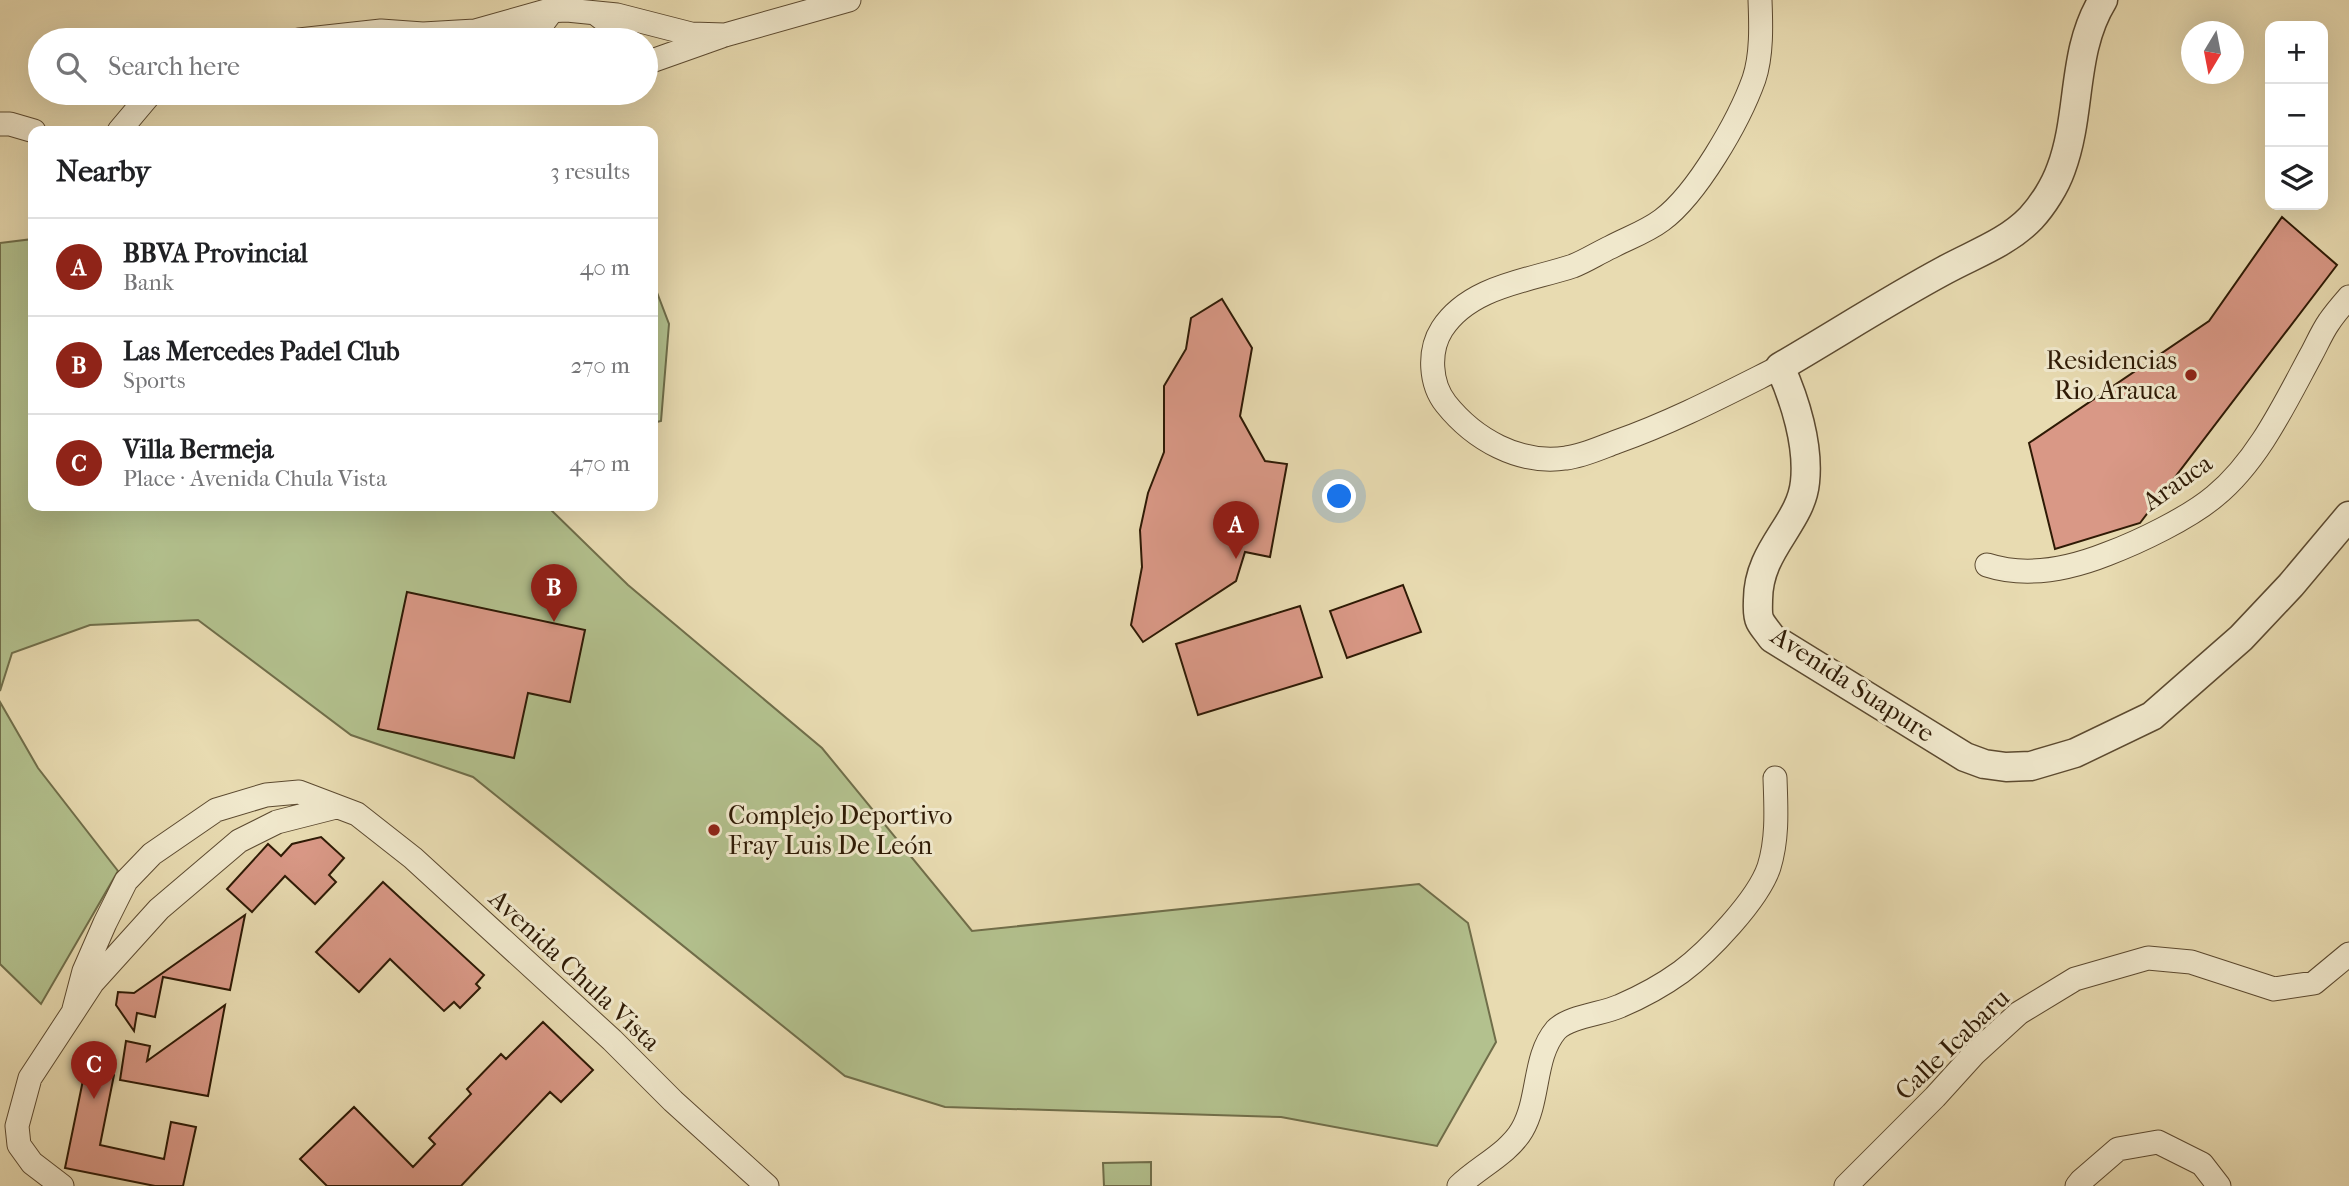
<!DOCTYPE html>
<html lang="en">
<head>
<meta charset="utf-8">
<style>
  body { margin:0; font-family:"IM FELL French Canon",serif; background:#f2f2f2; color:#202124 }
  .controls { position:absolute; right:21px; top:21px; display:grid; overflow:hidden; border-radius:14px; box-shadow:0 7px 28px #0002 }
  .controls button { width:63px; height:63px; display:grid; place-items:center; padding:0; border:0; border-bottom:2px solid #e0e0e0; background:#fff; color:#202124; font:35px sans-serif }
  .compass { position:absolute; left:2181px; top:21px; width:63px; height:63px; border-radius:50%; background:#fff; box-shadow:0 7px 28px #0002; rotate:190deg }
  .you { position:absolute; left:1340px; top:497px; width:24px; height:24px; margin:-18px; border:5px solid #fff; border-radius:50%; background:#1a73e8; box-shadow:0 0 0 10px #1a73e833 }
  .badge { display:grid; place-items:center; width:46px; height:46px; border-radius:50%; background:#8f2418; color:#fff; font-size:23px; font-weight:700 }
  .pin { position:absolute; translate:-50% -58px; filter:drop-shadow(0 2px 4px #0008) }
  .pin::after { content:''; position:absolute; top:37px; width:24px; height:21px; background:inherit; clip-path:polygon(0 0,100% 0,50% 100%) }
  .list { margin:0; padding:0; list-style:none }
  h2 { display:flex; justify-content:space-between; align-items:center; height:91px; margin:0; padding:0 28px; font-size:30px }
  h2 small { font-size:23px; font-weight:400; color:#757577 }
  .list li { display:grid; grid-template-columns:46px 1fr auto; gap:21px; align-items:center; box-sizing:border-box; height:98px; padding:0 28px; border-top:2px solid #e0e0e0 }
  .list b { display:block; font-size:26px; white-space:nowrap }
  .list p { margin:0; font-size:23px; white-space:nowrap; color:#757577 }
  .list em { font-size:23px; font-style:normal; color:#757577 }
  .icon { flex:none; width:38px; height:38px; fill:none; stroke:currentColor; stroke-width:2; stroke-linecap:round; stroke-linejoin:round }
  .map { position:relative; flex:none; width:2349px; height:1186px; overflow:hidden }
  .search { position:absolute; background:#fff; box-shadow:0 7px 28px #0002; left:28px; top:28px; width:630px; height:77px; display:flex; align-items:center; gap:18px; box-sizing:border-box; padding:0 24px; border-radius:38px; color:#757577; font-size:26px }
  .panel { position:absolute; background:#fff; box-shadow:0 7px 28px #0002; left:28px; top:126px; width:630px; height:385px; border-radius:14px }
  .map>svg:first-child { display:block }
</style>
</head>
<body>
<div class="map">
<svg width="2349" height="1186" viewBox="0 0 2349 1186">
  <rect width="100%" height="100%" fill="#e8dbb1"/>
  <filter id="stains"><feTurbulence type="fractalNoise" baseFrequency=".00286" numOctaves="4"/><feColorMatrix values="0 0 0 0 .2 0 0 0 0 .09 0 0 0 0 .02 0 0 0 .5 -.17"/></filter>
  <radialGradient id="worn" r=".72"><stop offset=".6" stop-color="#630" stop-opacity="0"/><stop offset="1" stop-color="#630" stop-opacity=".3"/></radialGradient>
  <path fill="#b3c18e" stroke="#706e4a" stroke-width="2" d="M 33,239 L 33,506 L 547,506 L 628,585 L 822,748 L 972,931 L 1419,884 L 1468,923 L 1496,1042 L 1437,1146 L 1281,1117 L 945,1107 L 845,1076 L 473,777 L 351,735 L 198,620 L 90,625 L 12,653 L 0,691 L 0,243 Z
    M 653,282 L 669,324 L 661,421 L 653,423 Z
    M 0,702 L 38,768 L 118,871 L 41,1004 L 0,964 Z
    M 1151,1162 L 1151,1186 L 1104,1186 L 1103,1163 Z"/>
  <path fill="#d99886" stroke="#2e1a05" stroke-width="2" d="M 2282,217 L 2337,265 L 2140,523 L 2055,549 L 2029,443 L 2209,321 Z
    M 1222,299 L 1252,348 L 1240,416 L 1265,461 L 1287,464 L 1270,557 L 1245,552 L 1236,581 L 1143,642 L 1131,625 L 1142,567 L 1140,530 L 1148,493 L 1164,452 L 1164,386 L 1186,349 L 1191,318 Z
    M 1403,585 L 1421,632 L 1347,658 L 1330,611 Z
    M 407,592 L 585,630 L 570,702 L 528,693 L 514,758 L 378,729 Z
    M 1300,606 L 1322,677 L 1198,715 L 1176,644 Z
    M 321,837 L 344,858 L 329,875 L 336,882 L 315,904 L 285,876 L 252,912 L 227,889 L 268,844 L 281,856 L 292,844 Z
    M 383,882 L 484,975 L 476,984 L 480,988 L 460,1008 L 454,1002 L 444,1011 L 390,959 L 359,992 L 316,952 Z
    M 245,915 L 230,990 L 163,977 L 155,1017 L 137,1013 L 134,1031 L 116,1005 L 118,992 L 134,993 Z
    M 225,1005 L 208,1096 L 120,1080 L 126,1041 L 150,1046 L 147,1061 Z
    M 543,1022 L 593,1070 L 561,1102 L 550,1092 L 461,1186 L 327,1186 L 300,1159 L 354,1107 L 413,1167 L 435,1144 L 429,1138 L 471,1094 L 467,1089 L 501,1054 L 506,1059 Z
    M 90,1046 L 114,1075 L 100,1145 L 164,1159 L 171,1122 L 196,1127 L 183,1186 L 155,1186 L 65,1168 Z"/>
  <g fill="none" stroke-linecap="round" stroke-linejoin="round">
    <defs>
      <path id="minor" d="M 1760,0 C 1761,25 1762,55 1754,79 C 1739,121 1697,194 1662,220 C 1646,232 1628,238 1611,247 C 1598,253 1586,261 1573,266 C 1528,281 1470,286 1442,329 C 1428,351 1430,384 1446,404 C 1474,439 1519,465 1566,458 C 1583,456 1600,448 1616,442 C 1673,422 1726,394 1780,367
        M 595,13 L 616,29 L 621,40
        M 299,40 L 381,31 L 423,34 L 475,31 L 546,11 L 567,10 L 617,15 L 691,34 L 725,35
        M 541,40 L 540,27 L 552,11
        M 646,63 L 725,35 L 849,0
        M 0,124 L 10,124 L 34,131
        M 119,131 L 151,93
        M 1987,565 C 2027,578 2069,569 2107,554 C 2139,542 2189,518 2215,496 C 2258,461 2285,403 2311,355 C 2317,344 2322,332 2329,322 C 2335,313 2342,305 2349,297
        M 74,1009 L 84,971 L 105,923 L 126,881 L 152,854 L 216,810 L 266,795 L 299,792 L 357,814 L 413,858 L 612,1040 L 673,1101 L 767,1186
        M 62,1186 L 32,1163 L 19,1145 L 17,1126 L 30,1078 L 93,982 L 159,909 L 239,841 L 277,822 L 336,807
        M 1459,1186 C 1477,1168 1509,1153 1522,1130 C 1540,1099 1533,1057 1556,1030 C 1570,1016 1603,1014 1620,1006 C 1641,997 1663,985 1681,972 C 1708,952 1758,900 1769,867 C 1778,838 1776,808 1775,778
        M 1846,1186 L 1935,1097 L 1974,1054 L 2019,1013 L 2075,979 L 2148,958 L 2191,962 L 2274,989 L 2314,983 L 2349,954
        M 2077,1186 L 2081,1181 L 2118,1149 L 2158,1142 L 2202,1164 L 2219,1186"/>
      <path id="tertiary" d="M 2103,0 C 2071,52 2082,113 2061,169 C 2055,186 2043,205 2031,218 C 2007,243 1974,254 1945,270 C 1889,300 1835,335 1780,367 C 1795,400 1809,445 1805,482 C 1801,524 1758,549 1758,600 C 1758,606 1757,615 1760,621 C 1763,627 1768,632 1772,638 L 1965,757 L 1984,764 L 2006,767 L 2031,766 L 2075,753 L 2152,716 L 2241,638 L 2291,585 L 2349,516"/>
    </defs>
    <use href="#minor" stroke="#5c4a30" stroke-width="25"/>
    <use href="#tertiary" stroke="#5c4a30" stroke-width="31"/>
    <use href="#minor" stroke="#f0e8cc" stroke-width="23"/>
    <use href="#tertiary" stroke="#f0e8cc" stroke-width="28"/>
  </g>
  <g fill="#8f2418" stroke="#f0e8cc" stroke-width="2.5">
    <circle cx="2191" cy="375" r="7"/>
    <circle cx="714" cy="830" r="7"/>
  </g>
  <g text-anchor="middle" stroke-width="6" stroke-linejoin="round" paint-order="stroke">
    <g font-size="26" fill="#2e1a05" stroke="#f0e8cc" text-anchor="end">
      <text x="2177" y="369">Residencias<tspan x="2177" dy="30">Rio Arauca</tspan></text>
      <text x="728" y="824" text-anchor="start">Complejo Deportivo<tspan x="728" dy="30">Fray Luis De León</tspan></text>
    </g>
    <g font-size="26" fill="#2e1a05" stroke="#f0e8cc">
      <text transform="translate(2177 482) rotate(-35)" y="9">Arauca</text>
      <text transform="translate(1853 684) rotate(33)" y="9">Avenida Suapure</text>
      <text transform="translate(575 970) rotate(43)" y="9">Avenida Chula Vista</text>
      <text transform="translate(1952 1044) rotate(-44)" y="9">Calle Icabaru</text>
    </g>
  </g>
  <rect width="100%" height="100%" filter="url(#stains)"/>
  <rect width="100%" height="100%" fill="url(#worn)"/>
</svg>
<div class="controls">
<button>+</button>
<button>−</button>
<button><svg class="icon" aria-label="layers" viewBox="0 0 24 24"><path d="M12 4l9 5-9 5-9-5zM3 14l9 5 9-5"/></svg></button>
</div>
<svg class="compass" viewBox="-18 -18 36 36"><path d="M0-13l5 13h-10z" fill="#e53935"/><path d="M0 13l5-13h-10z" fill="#757577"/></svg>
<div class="you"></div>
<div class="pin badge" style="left:1236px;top:559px">A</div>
<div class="pin badge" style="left:554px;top:622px">B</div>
<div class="pin badge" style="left:94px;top:1099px">C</div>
<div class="search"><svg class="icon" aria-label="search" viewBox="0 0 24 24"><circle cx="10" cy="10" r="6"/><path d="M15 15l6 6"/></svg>Search here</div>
<section class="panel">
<h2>Nearby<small>3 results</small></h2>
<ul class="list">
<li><span class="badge">A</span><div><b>BBVA Provincial</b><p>Bank</p></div><em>40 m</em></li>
<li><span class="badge">B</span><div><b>Las Mercedes Padel Club</b><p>Sports</p></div><em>270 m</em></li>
<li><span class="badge">C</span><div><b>Villa Bermeja</b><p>Place · Avenida Chula Vista</p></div><em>470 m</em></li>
</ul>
</section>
</div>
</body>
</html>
